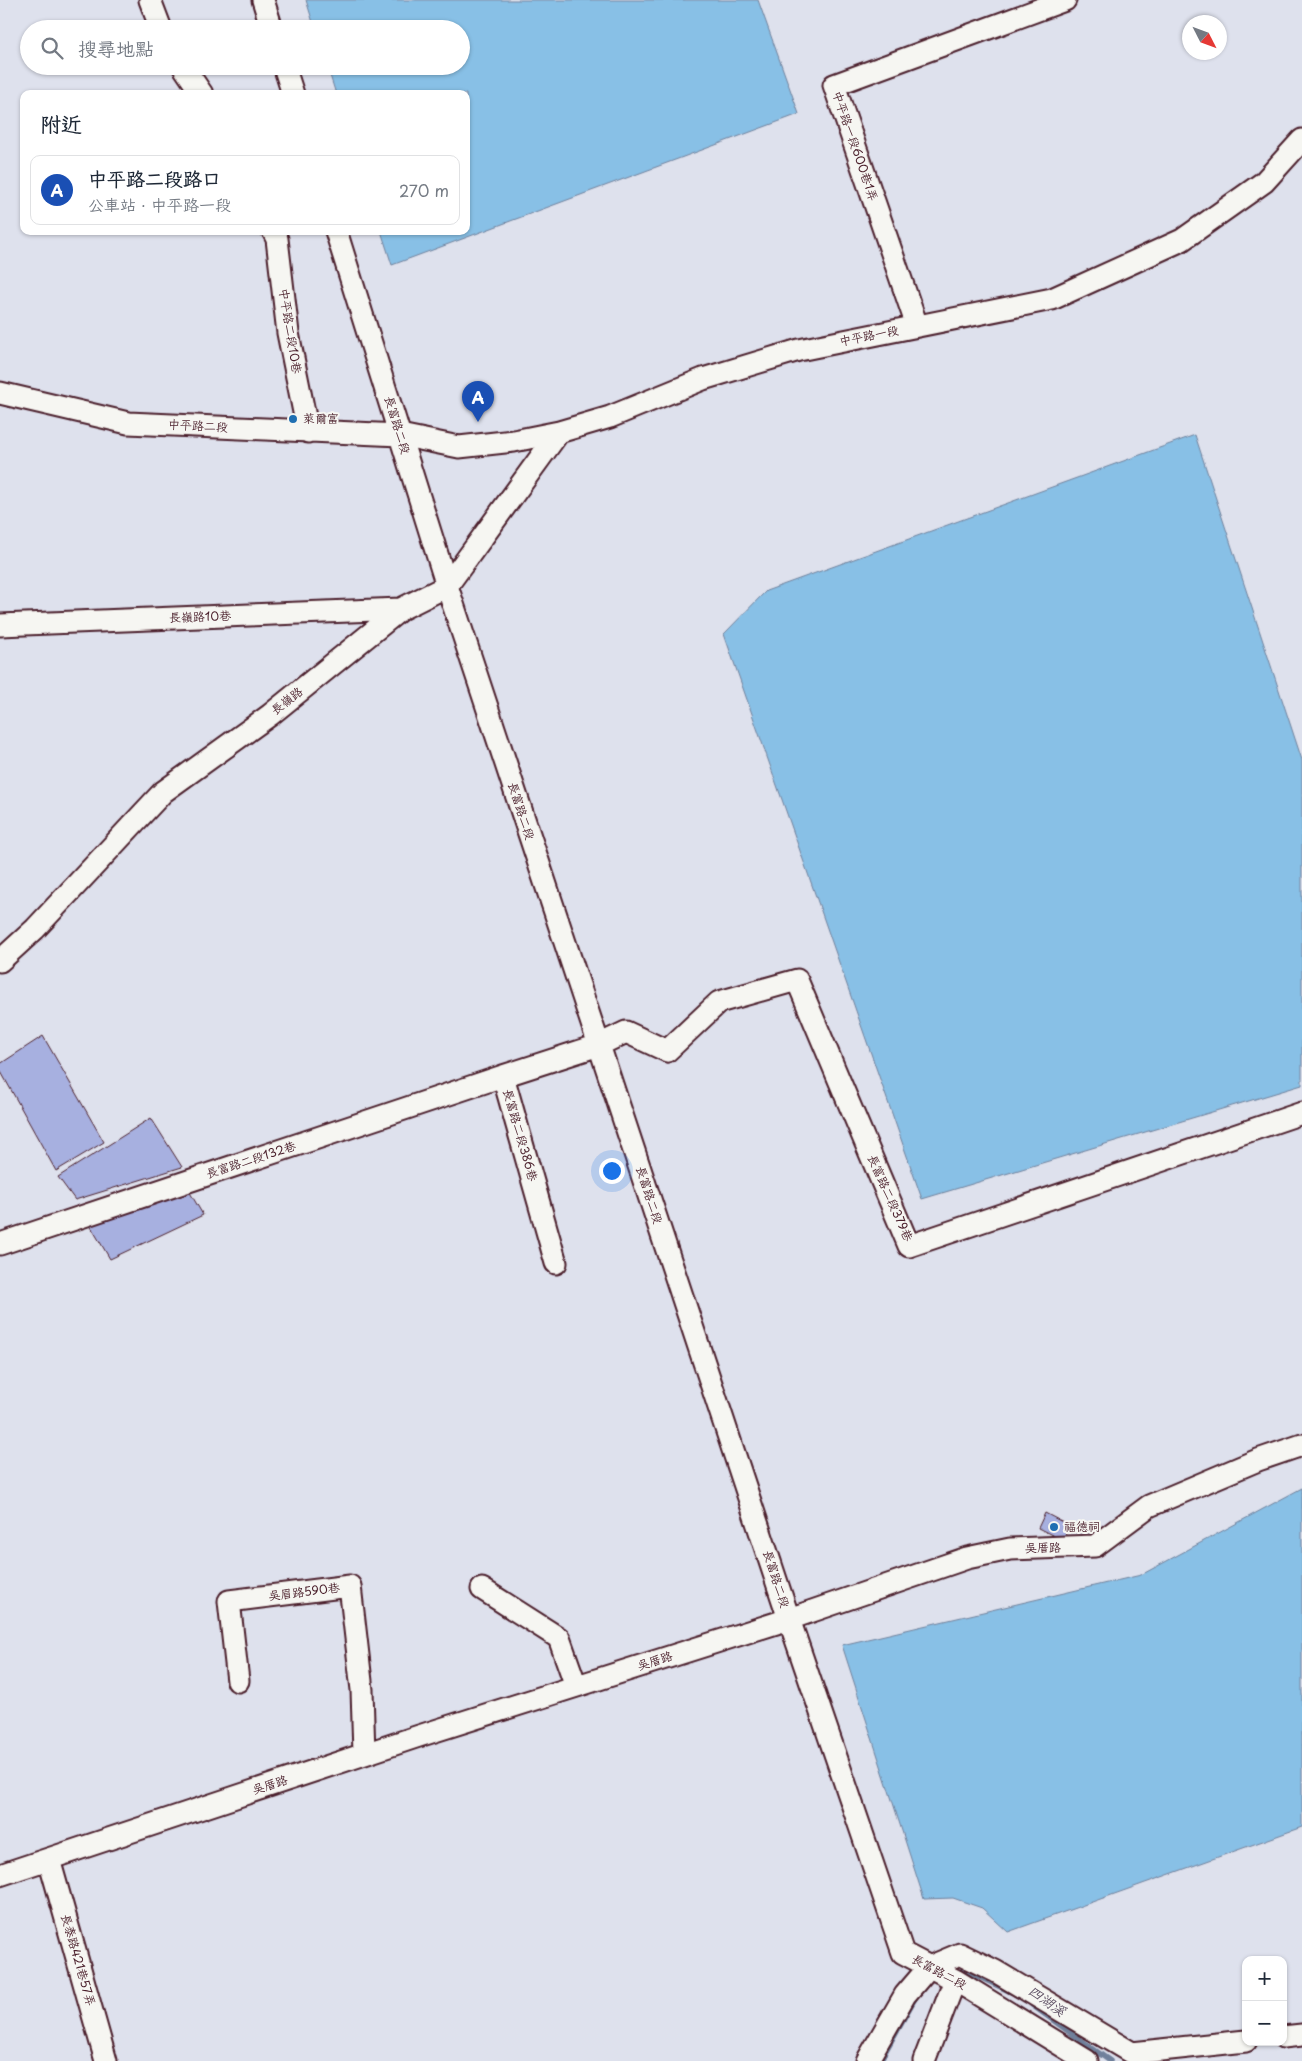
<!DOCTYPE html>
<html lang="zh-TW">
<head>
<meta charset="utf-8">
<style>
  body { margin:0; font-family:"Playpen Sans","LXGW WenKai TC",sans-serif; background:#f6f6f7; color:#1f2937 }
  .controls { position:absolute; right:15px; bottom:15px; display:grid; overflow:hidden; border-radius:10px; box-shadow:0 1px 4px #0004 }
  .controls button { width:45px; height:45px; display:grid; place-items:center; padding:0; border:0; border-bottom:1px solid #e0e1e3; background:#fff; color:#1f2937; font:25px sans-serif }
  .compass { position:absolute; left:1182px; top:15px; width:45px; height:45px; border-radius:50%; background:#fff; box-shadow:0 1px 4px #0004; rotate:132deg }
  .you { position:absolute; left:611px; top:1170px; width:18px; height:18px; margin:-12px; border:4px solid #fff; border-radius:50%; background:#1a73e8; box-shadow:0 0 0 8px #1a73e833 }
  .badge { display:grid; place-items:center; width:32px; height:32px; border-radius:50%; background:#7c3aed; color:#fff; font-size:16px; font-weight:700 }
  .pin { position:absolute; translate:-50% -41px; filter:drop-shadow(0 1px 2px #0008) }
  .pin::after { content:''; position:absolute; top:26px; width:18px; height:15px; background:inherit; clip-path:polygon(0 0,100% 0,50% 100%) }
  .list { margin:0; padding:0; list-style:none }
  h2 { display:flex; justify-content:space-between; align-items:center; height:65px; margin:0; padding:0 20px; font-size:21px }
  h2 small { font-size:16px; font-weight:400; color:#747a83 }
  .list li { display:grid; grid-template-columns:32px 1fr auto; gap:15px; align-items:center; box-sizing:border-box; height:70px; margin:0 10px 10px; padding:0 10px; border:1px solid #e0e1e3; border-radius:10px }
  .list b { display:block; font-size:19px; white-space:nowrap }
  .list p { margin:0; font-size:16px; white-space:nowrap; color:#747a83 }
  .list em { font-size:16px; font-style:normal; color:#747a83 }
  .icon { flex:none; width:28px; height:28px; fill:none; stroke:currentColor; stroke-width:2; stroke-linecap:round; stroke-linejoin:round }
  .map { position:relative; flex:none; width:1302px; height:2061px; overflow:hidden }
  .search { position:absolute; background:#fff; box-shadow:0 1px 4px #0004; left:20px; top:20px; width:450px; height:55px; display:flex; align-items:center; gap:12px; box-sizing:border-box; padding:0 18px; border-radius:28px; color:#747a83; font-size:19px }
  .panel { position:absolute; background:#fff; box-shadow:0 1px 4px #0004; left:20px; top:90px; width:450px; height:145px; border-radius:10px }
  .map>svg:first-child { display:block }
</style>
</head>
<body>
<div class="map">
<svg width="1302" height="2061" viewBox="0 0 1302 2061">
  <rect width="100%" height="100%" fill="#dee1ed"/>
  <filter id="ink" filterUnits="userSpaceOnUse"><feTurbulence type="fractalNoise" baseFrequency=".02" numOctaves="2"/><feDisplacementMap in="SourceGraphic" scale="10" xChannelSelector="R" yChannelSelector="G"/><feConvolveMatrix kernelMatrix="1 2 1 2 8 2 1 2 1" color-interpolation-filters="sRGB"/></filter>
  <g filter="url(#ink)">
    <path fill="#88c0e6" stroke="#6f809b" d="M 306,0 L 758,0 L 799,114 L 392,265 L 381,231 L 466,231 L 466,94 L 336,94 L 327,66 L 461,66 L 461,29 L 315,29 Z
      M 1195,435 L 1302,760 L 1302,1085 L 922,1199 L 724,634 L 766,591 Z
      M 1302,1488 L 1302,1827 L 1008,1932 L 982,1908 L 953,1898 L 924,1899 L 842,1645 L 1141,1575 Z"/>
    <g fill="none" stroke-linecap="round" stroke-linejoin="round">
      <path stroke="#6f809b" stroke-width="5.5" d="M 963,1969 L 1011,1992
        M 1032,2005 L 1110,2061
        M 880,2061 L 918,1993"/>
    </g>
    <path fill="#a7b0e0" stroke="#4a1f2b" d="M 43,1036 L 104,1142 L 56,1171 L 0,1070 L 0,1064 Z
      M 151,1118 L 182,1167 L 75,1200 L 58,1177 Z
      M 188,1189 L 203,1215 L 110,1259 L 87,1220 Z
      M 1045,1513 L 1070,1526 L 1062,1540 L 1038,1528 Z"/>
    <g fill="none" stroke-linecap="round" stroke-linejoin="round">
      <defs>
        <path id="minor" d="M 150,0 L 161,29
          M 263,0 L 272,29
          M 183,66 L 202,94
          M 284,66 L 293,94
          M 273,231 L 277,239 L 288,333 L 308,432
          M 336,231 L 447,586 L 789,1619 L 903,1953 L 955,1980 L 1087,2061
          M 917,326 L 834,85 L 1065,0
          M 0,393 L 128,423 L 400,435 L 459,447 L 514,441 L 559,432 L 610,417 L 703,379 L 799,350 L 1052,299 L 1182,240 L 1264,182 L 1302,140
          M 0,625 L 401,609
          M 0,961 L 35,929 L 163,792 L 270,715 L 401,609 L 447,586 L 559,432
          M 0,1244 L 503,1076
          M 556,1263 L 503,1076 L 599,1045 L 626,1032 L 667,1051 L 719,1002 L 797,980 L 909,1246 L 1302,1113
          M 482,1589 L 559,1638 L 576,1686
          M 238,1681 L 229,1601 L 350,1586 L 362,1690 L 364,1754
          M 49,1859 L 106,2061
          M 0,1875 L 419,1736 L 789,1619 L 967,1558 L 1010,1549 L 1095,1546 L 1149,1506 L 1258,1460 L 1302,1445
          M 1283,2037 L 1302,2035
          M 867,2061 L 905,1995 L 929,1967 L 960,1954 L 995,1971 L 1132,2053 L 1246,2041
          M 924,2061 L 955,1980"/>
      </defs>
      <use href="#minor" stroke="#4a1f2b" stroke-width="25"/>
      <use href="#minor" stroke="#f6f6f2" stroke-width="21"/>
    </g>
  </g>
  <g fill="#1f6fb2" stroke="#f6f6f2" stroke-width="2">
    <circle cx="293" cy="419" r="5"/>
    <circle cx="1054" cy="1527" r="5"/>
  </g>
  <g text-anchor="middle" stroke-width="4" stroke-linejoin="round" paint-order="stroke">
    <g font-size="12" fill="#4a1f2b" stroke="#f6f6f2">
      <text transform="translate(855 146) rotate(71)" y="4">中平路一段600巷1弄</text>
      <text transform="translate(290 331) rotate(81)" y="4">中平路二段10巷</text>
      <text transform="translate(869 336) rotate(-11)" y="4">中平路一段</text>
      <text transform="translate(397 425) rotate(73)" y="4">長富路二段</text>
      <text transform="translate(198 426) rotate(3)" y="4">中平路二段</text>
      <text transform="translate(200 617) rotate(-2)" y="4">長嶺路10巷</text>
      <text transform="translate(287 701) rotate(-38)" y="4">長嶺路</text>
      <text transform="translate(521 811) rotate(72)" y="4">長富路二段</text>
      <text transform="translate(520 1135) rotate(74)" y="4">長富路二段386巷</text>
      <text transform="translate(251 1160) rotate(-18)" y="4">長富路二段132巷</text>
      <text transform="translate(649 1195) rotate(72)" y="4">長富路二段</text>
      <text transform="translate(890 1198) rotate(66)" y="4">長富路二段379巷</text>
      <text transform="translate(1043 1548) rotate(-1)" y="4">吳厝路</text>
      <text transform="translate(776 1579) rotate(72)" y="4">長富路二段</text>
      <text transform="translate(304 1592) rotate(-7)" y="4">吳眉路590巷</text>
      <text transform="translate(655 1661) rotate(-18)" y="4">吳厝路</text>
      <text transform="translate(270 1785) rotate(-18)" y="4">吳厝路</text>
      <text transform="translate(78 1960) rotate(74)" y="4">長泰路421巷57弄</text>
      <text transform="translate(939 1972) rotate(28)" y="4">長富路二段</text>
    </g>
    <g font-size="12" fill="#4a1f2b" stroke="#f6f6f2" text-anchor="start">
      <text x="303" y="423">萊爾富</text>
      <text x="1064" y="1531">福德祠</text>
    </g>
    <g font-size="14" font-style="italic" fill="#5d4f63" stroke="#f6f6f2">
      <text transform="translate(1047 2001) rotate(35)" y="5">四湖溪</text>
    </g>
  </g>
</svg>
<div class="controls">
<button>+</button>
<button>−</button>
</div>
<svg class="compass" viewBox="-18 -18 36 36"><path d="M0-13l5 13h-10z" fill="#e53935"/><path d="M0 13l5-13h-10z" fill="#747a83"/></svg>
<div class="you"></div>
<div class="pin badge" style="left:478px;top:422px;background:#1a4fb4">A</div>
<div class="search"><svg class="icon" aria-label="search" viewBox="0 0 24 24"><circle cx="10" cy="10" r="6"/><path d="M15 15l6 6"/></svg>搜尋地點</div>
<section class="panel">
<h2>附近<small></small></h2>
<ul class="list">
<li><span class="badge" style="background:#1a4fb4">A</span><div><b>中平路二段路口</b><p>公車站 · 中平路一段</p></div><em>270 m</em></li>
</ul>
</section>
</div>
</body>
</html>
